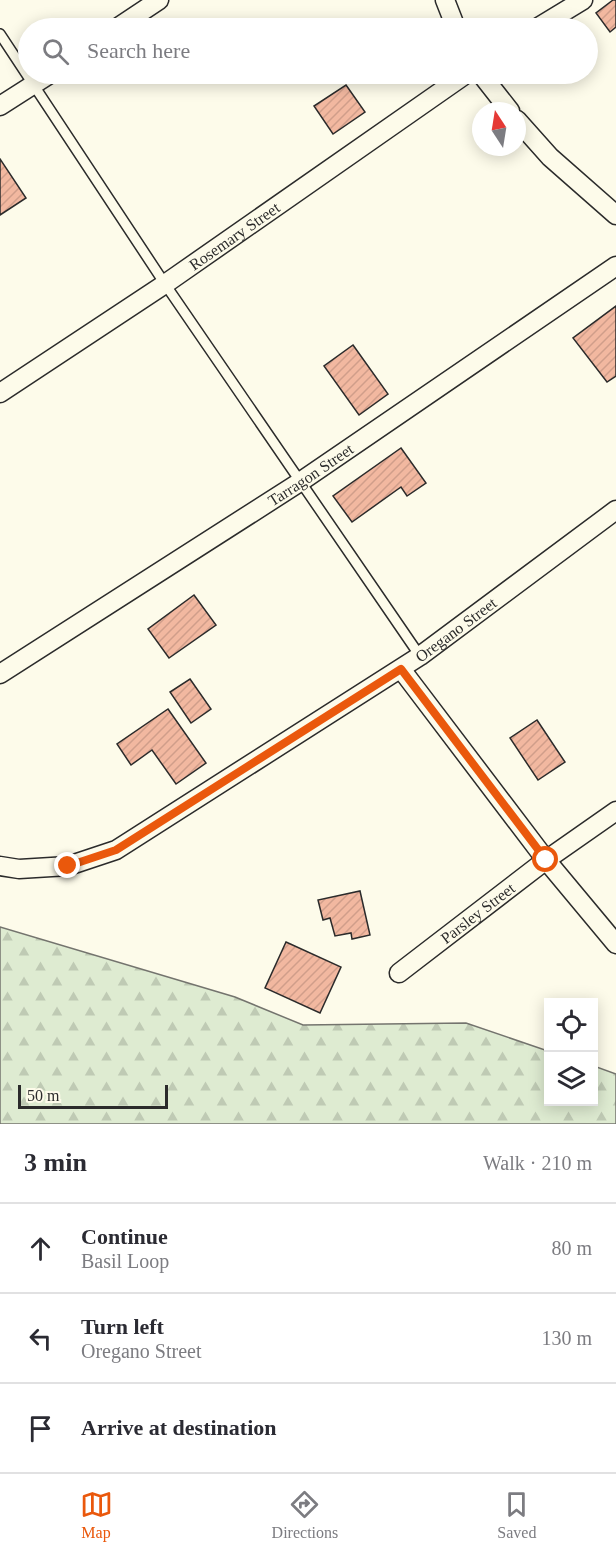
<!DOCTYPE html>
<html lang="en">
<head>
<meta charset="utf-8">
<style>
  body { margin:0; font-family:"Times New Roman",serif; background:#f2f2f3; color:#2b2b33 }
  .controls { position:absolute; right:18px; bottom:18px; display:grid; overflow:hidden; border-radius:0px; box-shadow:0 3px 15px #0003 }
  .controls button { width:54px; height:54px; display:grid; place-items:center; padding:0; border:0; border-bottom:2px solid #e1e1e2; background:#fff; color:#2b2b33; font:30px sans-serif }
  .compass { position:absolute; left:472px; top:102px; width:54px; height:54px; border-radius:50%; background:#fff; box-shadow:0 3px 15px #0003; rotate:348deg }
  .scale { position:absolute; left:18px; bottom:15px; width:150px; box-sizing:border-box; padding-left:6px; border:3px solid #2b2b2b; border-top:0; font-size:16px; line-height:21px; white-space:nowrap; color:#2b2b2b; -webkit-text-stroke:4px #fdfbea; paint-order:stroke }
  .stop { position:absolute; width:18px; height:18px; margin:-14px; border:4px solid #ea580c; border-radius:50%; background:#fff }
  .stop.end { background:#ea580c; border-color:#fff; box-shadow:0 2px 6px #0008 }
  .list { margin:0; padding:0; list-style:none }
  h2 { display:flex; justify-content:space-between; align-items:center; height:78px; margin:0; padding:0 24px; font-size:26px }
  h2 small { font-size:20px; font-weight:400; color:#7c7c81 }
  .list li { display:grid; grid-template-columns:39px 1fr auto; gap:18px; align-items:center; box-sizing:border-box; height:90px; padding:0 24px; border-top:2px solid #e1e1e2 }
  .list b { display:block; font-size:22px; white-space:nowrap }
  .list p { margin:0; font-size:20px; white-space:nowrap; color:#7c7c81 }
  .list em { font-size:20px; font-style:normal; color:#7c7c81 }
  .icon { flex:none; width:33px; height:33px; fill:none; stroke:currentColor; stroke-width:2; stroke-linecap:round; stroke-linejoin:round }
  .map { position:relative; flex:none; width:616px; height:1124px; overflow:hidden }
  .search { position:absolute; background:#fff; box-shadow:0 3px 15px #0003; left:18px; right:18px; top:18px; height:66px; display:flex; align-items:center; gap:15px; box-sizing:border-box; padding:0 21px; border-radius:33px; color:#7c7c81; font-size:22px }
  .sheet { height:348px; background:#fff }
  nav { display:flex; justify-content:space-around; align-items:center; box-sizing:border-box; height:84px; border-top:2px solid #e1e1e2; background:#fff; font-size:16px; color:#7c7c81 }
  nav a { display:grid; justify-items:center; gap:3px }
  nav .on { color:#ea580c }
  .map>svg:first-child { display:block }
</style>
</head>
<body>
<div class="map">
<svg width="616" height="1124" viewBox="0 0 616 1124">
  <defs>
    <pattern id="forest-firs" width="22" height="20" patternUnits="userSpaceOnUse" patternTransform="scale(1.5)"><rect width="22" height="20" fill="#deebd1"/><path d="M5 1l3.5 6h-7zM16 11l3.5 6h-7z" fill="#bfcab4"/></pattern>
    <pattern id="building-hatch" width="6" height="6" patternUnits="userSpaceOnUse" patternTransform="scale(1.5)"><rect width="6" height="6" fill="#f2b8a0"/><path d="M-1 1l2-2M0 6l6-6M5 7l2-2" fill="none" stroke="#d09e8a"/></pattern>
  </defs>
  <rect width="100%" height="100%" fill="#fdfbea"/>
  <path fill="url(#forest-firs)" stroke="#74746e" stroke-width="1.5" d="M 0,927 L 235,997 L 303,1025 L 466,1023 L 548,1051 L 548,1102 L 594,1102 L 594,1066 L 616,1074 L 616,1124 L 0,1124 Z"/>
  <path fill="url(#building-hatch)" stroke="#2b2b2b" stroke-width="1.5" d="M 613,0 L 616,0 L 616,27 L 610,32 L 596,13 Z
    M 346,85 L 365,112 L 333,134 L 314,106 Z
    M 0,159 L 26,198 L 0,215 Z
    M 616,306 L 616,376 L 607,382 L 573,338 Z
    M 353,345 L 388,394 L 359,415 L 324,366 Z
    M 401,448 L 426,483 L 407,496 L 401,487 L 352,522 L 333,496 Z
    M 194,595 L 216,625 L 169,658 L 148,629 Z
    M 190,679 L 211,709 L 191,723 L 170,692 Z
    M 168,709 L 206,763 L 176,784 L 152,750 L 131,765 L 117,744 Z
    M 537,720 L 565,762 L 538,780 L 510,738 Z
    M 360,891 L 370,935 L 352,939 L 351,933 L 335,936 L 330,918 L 323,920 L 318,900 Z
    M 286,942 L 341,967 L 320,1013 L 265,988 Z"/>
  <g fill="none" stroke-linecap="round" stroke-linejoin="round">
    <defs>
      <path id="service" d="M 0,34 L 165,284 L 420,656"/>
      <g id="minor">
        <path d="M 445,0 L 456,28"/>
        <path d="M 117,28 L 159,0"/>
        <path d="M 537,28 L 583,0"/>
        <path d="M 481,74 L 510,111"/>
        <path d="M 0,106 L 50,74"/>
        <path d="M 517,120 L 550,157 L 616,215"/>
        <path id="s1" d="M 0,393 L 165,284 L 466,74"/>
        <path d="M 401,669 L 546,860 L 616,944"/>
        <path id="s2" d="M 0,674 L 300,482 L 616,266"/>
        <path id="s3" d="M 0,866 L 19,869 L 68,866 L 116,850 L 420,656 L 616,510"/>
        <path id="s4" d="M 399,973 L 546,860 L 616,811"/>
      </g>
    </defs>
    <use href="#service" stroke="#2b2b2b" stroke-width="12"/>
    <use href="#minor" stroke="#2b2b2b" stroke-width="21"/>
    <use href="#service" stroke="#fdfbea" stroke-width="9"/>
    <use href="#minor" stroke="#fdfbea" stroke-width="18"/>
  </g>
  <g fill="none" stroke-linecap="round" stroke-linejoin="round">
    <path stroke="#ea580c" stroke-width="8" d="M 68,866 L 116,850 L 401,669 L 546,860"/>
  </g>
  <g text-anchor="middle" stroke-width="4.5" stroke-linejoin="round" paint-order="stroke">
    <g font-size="16" fill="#2b2b2b" stroke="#fdfbea">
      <text dy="6" stroke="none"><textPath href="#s1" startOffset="282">Rosemary Street</textPath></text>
      <text dy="6" stroke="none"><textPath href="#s2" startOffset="369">Tarragon Street</textPath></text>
      <text dy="6" stroke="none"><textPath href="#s3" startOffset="524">Oregano Street</textPath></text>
      <text dy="6" stroke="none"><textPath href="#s4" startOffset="99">Parsley Street</textPath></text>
    </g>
  </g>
</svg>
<div class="controls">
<button><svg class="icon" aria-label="locate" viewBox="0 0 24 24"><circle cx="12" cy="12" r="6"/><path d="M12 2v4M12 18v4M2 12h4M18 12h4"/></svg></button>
<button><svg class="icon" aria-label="layers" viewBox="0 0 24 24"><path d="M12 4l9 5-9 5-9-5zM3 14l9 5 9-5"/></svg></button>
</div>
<svg class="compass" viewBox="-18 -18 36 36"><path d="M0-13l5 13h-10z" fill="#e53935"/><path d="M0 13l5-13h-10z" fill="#7c7c81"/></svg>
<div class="scale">50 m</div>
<div class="stop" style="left:546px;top:860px"></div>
<div class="stop end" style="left:68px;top:866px"></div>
<div class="search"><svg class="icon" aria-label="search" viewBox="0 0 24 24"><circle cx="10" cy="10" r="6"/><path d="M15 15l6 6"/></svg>Search here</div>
</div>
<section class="sheet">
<h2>3 min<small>Walk · 210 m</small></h2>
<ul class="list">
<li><svg class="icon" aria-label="ahead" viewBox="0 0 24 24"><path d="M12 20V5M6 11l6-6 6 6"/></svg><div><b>Continue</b><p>Basil Loop</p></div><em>80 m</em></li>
<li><svg class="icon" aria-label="left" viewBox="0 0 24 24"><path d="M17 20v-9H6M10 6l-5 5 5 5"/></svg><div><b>Turn left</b><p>Oregano Street</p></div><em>130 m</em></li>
<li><svg class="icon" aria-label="arrive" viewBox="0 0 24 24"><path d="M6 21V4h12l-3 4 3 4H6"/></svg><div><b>Arrive at destination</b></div></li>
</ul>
</section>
<nav>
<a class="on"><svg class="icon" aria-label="map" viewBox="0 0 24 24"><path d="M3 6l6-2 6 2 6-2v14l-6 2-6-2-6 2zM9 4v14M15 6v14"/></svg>Map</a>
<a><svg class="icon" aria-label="directions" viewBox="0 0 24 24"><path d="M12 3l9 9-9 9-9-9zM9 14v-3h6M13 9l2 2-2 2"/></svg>Directions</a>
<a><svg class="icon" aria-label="saved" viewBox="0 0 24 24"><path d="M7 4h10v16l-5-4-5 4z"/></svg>Saved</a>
</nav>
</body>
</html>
